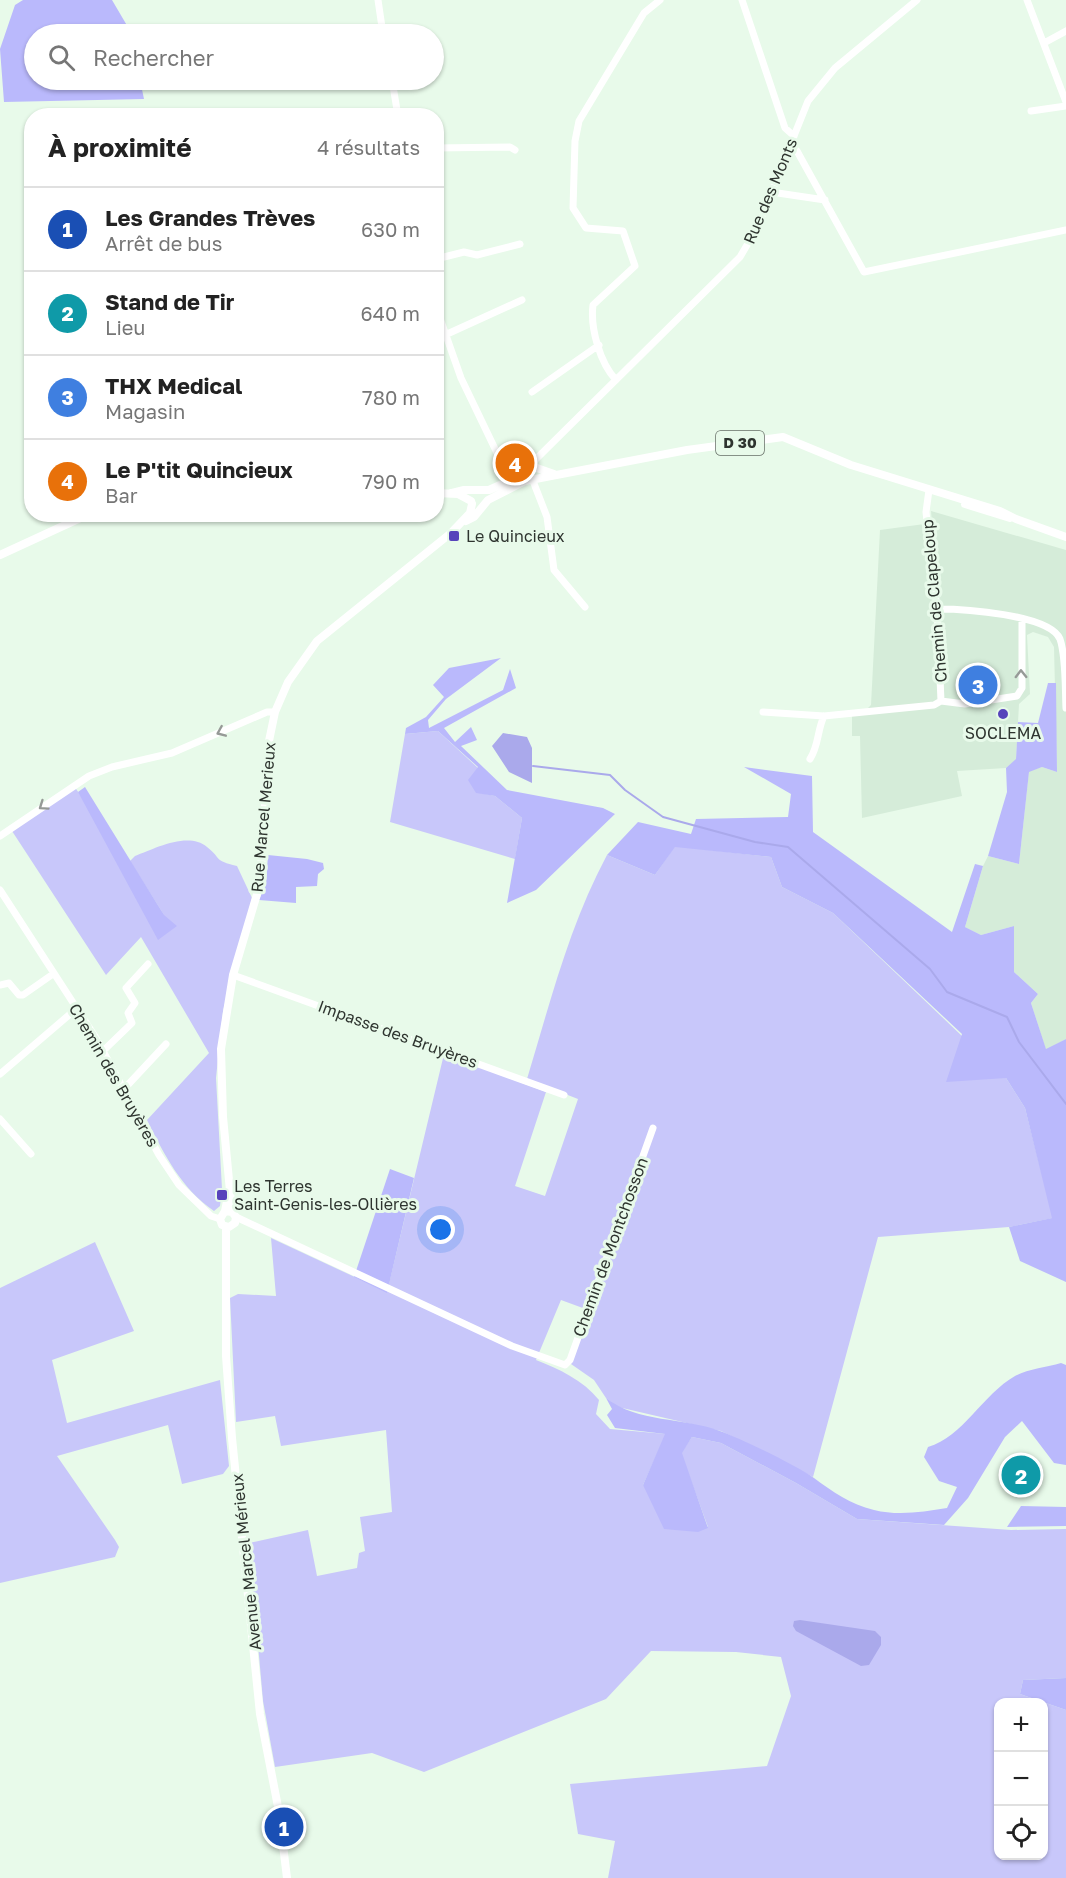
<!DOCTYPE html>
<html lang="fr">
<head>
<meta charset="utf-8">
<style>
  body { margin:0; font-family:"Golos Text",sans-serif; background:#f2f2f2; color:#222 }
  .controls { position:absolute; right:18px; bottom:18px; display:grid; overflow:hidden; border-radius:12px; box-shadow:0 2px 4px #0004 }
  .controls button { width:54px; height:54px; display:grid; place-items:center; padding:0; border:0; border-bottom:2px solid #e0e0e0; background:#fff; color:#222; font:30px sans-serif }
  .you { position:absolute; left:441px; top:1230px; width:21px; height:21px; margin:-15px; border:4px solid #fff; border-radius:50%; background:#1a73e8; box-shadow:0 0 0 9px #1a73e833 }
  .badge { display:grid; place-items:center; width:39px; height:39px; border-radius:50%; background:#111827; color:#fff; font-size:20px; font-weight:700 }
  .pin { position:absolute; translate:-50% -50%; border:3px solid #fff; box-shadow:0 2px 6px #0006 }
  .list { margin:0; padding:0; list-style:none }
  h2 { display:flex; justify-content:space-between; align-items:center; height:78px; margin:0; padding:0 24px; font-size:26px }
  h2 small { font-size:20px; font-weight:400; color:#767676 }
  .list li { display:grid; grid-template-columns:39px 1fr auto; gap:18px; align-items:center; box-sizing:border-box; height:84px; padding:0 24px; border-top:2px solid #e0e0e0 }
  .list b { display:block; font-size:22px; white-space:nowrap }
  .list p { margin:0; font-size:20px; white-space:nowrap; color:#767676 }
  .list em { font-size:20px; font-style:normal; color:#767676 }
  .icon { flex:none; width:33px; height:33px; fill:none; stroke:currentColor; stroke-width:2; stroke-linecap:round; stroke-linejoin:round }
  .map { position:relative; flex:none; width:1066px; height:1878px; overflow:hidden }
  .search { position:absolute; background:#fff; box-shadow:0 2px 4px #0004; left:24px; top:24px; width:420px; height:66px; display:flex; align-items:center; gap:15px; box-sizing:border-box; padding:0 21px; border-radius:33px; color:#767676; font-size:22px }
  .panel { position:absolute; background:#fff; box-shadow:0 2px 4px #0004; left:24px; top:108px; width:420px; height:414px; border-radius:24px }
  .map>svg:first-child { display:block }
</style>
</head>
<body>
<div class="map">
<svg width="1066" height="1878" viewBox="0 0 1066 1878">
  <rect width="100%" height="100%" fill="#e8faea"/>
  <path fill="#d5ecd9" d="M 931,511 L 1066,550 L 1066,1039 L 1046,1050 L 1031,1003 L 1038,994 L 1014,972 L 1014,926 L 981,935 L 965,927 L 983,866 L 988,856 L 1019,864 L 1029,771 L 1042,767 L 1057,772 L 1054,647 L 1048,637 L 1033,632 L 1027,635 L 1030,694 L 1019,704 L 1016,760 L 1006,768 L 957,771 L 962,796 L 862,818 L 860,736 L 852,736 L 852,712 L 865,711 L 871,705 L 880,530 L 932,523 Z"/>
  <path fill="#c8c7fa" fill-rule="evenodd" d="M 438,731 L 478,768 L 476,792 L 495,796 L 522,818 L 515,859 L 390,822 L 405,734 Z
    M 74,786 L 164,915 L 130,861 L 135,856 C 154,849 188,831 207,847 C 223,860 213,860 237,866 L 252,898 L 223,1011 L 216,1078 L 222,1189 L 220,1206 L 214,1211 C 181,1188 165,1156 147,1120 L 209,1053 L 141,937 L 106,975 L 12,831 Z
    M 675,846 L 771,857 L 782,887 L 833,913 L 1006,1078 L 1025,1108 L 1053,1218 L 1009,1227 L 878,1237 L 813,1477 L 721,1431 L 618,1407 L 606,1398 L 594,1380 L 571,1364 L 591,1311 L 561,1300 L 536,1360 C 559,1369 583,1380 599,1400 L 596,1414 L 610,1429 L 666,1434 L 643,1485 L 708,1527 L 681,1453 L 692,1437 L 721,1443 L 796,1483 L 857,1519 L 1011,1530 L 1066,1529 L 1066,1678 L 1023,1680 L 1020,1694 L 1066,1710 L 1066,1878 L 608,1878 L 615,1841 L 578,1834 L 570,1784 L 767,1766 L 791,1696 L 781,1657 L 736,1652 L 651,1651 L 606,1699 L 424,1772 L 372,1753 L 275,1767 L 263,1701 L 249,1543 L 308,1530 L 317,1576 L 357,1568 L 359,1553 L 365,1551 L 360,1517 L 392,1512 L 386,1430 L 281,1446 L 275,1416 L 236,1422 L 230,1298 L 238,1294 L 276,1296 L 271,1238 L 387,1292 L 444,1054 L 546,1092 L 515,1186 L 545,1196 L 578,1099 L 527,1079 C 550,1003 569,926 607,855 L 655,875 ZM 998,1702 L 1044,1702 L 1044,1856 L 998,1856 Z
    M 95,1242 L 134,1331 L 52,1360 L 67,1423 L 220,1380 L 229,1466 L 223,1474 L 182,1484 L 168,1425 L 57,1456 L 115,1540 L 119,1547 L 115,1557 L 0,1583 L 0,1288 Z"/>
  <path fill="#bab9fc" d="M 23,0 L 112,0 L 132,34 L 34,34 L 34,80 L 140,80 L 144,99 L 4,102 L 0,49 L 15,5 Z
    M 501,658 L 446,699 L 428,720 L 429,728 L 503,690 L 510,669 L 516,688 L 444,728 L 455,742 L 471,727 L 477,740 L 461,746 L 507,790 L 603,808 L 615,814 L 536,890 L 507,903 L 522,818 L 495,796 L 476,793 L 468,780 L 478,767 L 438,731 L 405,734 L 406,728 L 426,717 L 444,697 L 433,685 L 449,668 Z
    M 1048,683 L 1056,683 L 1057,772 L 1042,767 L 1029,772 L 1019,864 L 988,856 L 1007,792 L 1006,768 L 1016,759 L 1018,722 L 1038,723 Z
    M 744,767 L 812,776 L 813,832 L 952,932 L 975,864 L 983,866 L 965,927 L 981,935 L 1014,926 L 1014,972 L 1038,994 L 1031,1003 L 1046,1049 L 1066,1039 L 1066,1282 L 1020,1261 L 1009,1227 L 1052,1218 L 1025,1108 L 1006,1078 L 946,1082 L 962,1034 L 833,913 L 782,887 L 771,857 L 675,847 L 655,875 L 607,855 L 638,822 L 691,834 L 696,819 L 788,817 L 791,794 Z
    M 85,787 L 164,915 L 177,926 L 158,940 L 78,792 Z
    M 268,855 L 307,859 L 323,863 L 324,869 L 318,874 L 317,886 L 296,887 L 296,903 L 259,900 L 266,884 Z
    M 390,1169 L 414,1178 L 387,1293 L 354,1277 Z
    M 1061,1363 L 1066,1365 L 1066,1465 L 1054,1463 L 1022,1421 L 1005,1437 L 968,1498 L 944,1525 L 857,1519 L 796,1483 L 721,1443 L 692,1437 L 682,1453 L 708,1528 L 698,1532 L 664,1529 L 643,1485 L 665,1434 L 615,1428 L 607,1415 L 612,1409 L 606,1398 C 638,1423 683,1417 720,1431 C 742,1439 795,1465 814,1478 C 833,1492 850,1504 874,1510 C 898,1516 923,1512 947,1508 L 957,1487 L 939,1481 L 924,1457 L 928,1447 C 963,1437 983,1394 1015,1376 C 1028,1369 1047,1367 1061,1363 Z
    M 1021,1506 L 1066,1507 L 1066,1526 L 1007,1527 Z
    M 1066,1678 L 1066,1710 L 1020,1694 L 1023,1680 Z"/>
  <path fill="#aaa9eb" d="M 503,733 L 527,737 L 532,748 L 532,783 L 509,772 L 492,746 Z
    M 800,1620 L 875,1631 L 881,1637 L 881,1645 L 869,1665 L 861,1666 L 796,1631 L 793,1626 L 794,1621 Z"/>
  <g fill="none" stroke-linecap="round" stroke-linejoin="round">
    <path stroke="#aaa9eb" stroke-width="2" d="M 533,766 L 610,775 L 625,790 L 663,817 L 755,842 L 788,847 L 930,969 L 947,992 L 1007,1017 L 1019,1042 L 1066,1104"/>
    <path stroke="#fff" stroke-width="7" d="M 378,0 L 383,34
      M 742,0 L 785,128 L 794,136
      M 1027,0 L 1066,102
      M 1044,43 L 1066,31
      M 392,80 L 398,116
      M 1031,111 L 1066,106
      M 790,144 L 797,151 L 864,272 L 1066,230
      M 436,148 L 510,147 L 515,150
      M 771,192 L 825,200
      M 436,259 L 464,252 L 477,255 L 520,244
      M 436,307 L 461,378 L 510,480
      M 445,335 L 522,300
      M 616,380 C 600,363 590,328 593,305 L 635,266 L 623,231 L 586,228 L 573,208 L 575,141 L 579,121 L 644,13 L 660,0
      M 532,392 L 599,345
      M 529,466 L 740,257 L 757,228 L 808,101 L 835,68 L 917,0
      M 533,481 L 547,517 L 554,570 L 585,607
      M 929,490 L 926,512 L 937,609 L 941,701
      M 937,609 C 962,609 1049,614 1060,639 C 1066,657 1065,687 1066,708
      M 941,701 L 965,704 L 1017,696 L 1022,688 L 1022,619
      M 763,712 L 824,716 L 934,705 L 941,701
      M 810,759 C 819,745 817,731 824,716
      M 0,836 L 89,776 L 112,767 L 172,753 L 267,712 L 275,712
      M 0,890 L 96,1038 L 159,1155 L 179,1185 L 211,1216 L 220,1219
      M 233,975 L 564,1095
      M 0,985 L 9,983 L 19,995 L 23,995 L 53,974
      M 103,1051 L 132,1023 L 128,1013 L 135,1003 L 126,988 L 148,964
      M 0,1074 L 76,1009
      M 124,1089 L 166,1044
      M 0,1119 L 31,1154
      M 236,1217 L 512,1346 L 565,1365 L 570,1360 L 653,1128"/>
    <path stroke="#fff" stroke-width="8" d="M 524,474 L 526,468 L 534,467 L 554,474
      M 436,493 L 458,494 L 471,501
      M 452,493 L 464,490 L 489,490 L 524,474
      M 965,504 L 1010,518
      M 466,521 L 474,517 L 488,500 L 525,481 L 687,450 L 783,437 L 851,465 L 1000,511 L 1016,519 L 1066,537
      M 0,555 L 89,514
      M 225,1211 L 232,1212 L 236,1217 L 235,1223 L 229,1227 L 222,1225 L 220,1219 L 225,1211 L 228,1196
      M 232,1212 L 223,1117 L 221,1049 L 233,975 L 260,884 L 269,741 L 275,712 L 288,682 L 317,641 L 451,533 L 470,513 L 472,504
      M 226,1227 L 226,1356 L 232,1438 L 260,1714 L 279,1812 L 287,1878"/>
  </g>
  <defs><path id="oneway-chevron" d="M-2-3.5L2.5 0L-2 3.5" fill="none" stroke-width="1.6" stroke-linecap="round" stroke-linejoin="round" transform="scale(1.5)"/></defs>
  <g stroke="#969a97">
    <use href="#oneway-chevron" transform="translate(1021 674) rotate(-91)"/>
    <use href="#oneway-chevron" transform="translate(221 732) rotate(157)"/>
    <use href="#oneway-chevron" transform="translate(43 806) rotate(145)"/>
  </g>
  <g fill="#5743bb" stroke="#e8faea" stroke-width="2">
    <rect x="448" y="530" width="12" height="12" rx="3"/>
    <circle cx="1003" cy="714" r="6"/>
    <rect x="216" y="1189" width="12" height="12" rx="3"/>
  </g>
  <g text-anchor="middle" stroke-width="6" stroke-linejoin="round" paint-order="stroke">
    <rect fill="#e8faea" stroke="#666f67" stroke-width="1.5" x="716" y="431" width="48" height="24" rx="4.5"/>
    <g font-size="15" font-weight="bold" fill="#2e342f">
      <text x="740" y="448">D 30</text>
    </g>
    <g font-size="16" fill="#2e342f" stroke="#e8faea">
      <text transform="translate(770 191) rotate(-67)" y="6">Rue des Monts</text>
      <text transform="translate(934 601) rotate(-95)" y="6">Chemin de Clapeloup</text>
      <text transform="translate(263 817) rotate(-85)" y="6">Rue Marcel Merieux</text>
      <text transform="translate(398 1034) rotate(20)" y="6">Impasse des Bruyères</text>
      <text transform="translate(114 1075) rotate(60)" y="6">Chemin des Bruyères</text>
      <text transform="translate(610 1247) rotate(-70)" y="6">Chemin de Montchosson</text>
      <text transform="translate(246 1562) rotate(-96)" y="6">Avenue Marcel Mérieux</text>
    </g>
    <g font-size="16" fill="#2e342f" stroke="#e8faea" text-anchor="start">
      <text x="466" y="542">Le Quincieux</text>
      <text x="1003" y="739" text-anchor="middle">SOCLEMA</text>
      <text x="234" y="1192">Les Terres<tspan x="234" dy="18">Saint-Genis-les-Ollières</tspan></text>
    </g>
  </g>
</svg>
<div class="controls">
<button>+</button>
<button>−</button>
<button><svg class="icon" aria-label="locate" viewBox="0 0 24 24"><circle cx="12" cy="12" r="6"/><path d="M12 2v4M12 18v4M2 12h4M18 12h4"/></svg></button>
</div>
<div class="you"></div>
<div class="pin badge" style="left:284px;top:1827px;background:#1a4fb4">1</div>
<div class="pin badge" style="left:1021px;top:1475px;background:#0f9aa8">2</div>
<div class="pin badge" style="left:978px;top:685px;background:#3f7fe0">3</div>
<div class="pin badge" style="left:515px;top:463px;background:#e8710a">4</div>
<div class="search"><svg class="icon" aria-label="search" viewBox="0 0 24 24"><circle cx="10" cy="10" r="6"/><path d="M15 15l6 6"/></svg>Rechercher</div>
<section class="panel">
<h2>À proximité<small>4 résultats</small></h2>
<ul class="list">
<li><span class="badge" style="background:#1a4fb4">1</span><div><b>Les Grandes Trèves</b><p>Arrêt de bus</p></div><em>630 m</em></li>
<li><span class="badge" style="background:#0f9aa8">2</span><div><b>Stand de Tir</b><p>Lieu</p></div><em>640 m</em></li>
<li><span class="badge" style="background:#3f7fe0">3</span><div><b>THX Medical</b><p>Magasin</p></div><em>780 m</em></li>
<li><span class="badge" style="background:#e8710a">4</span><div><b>Le P'tit Quincieux</b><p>Bar</p></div><em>790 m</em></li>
</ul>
</section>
</div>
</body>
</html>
